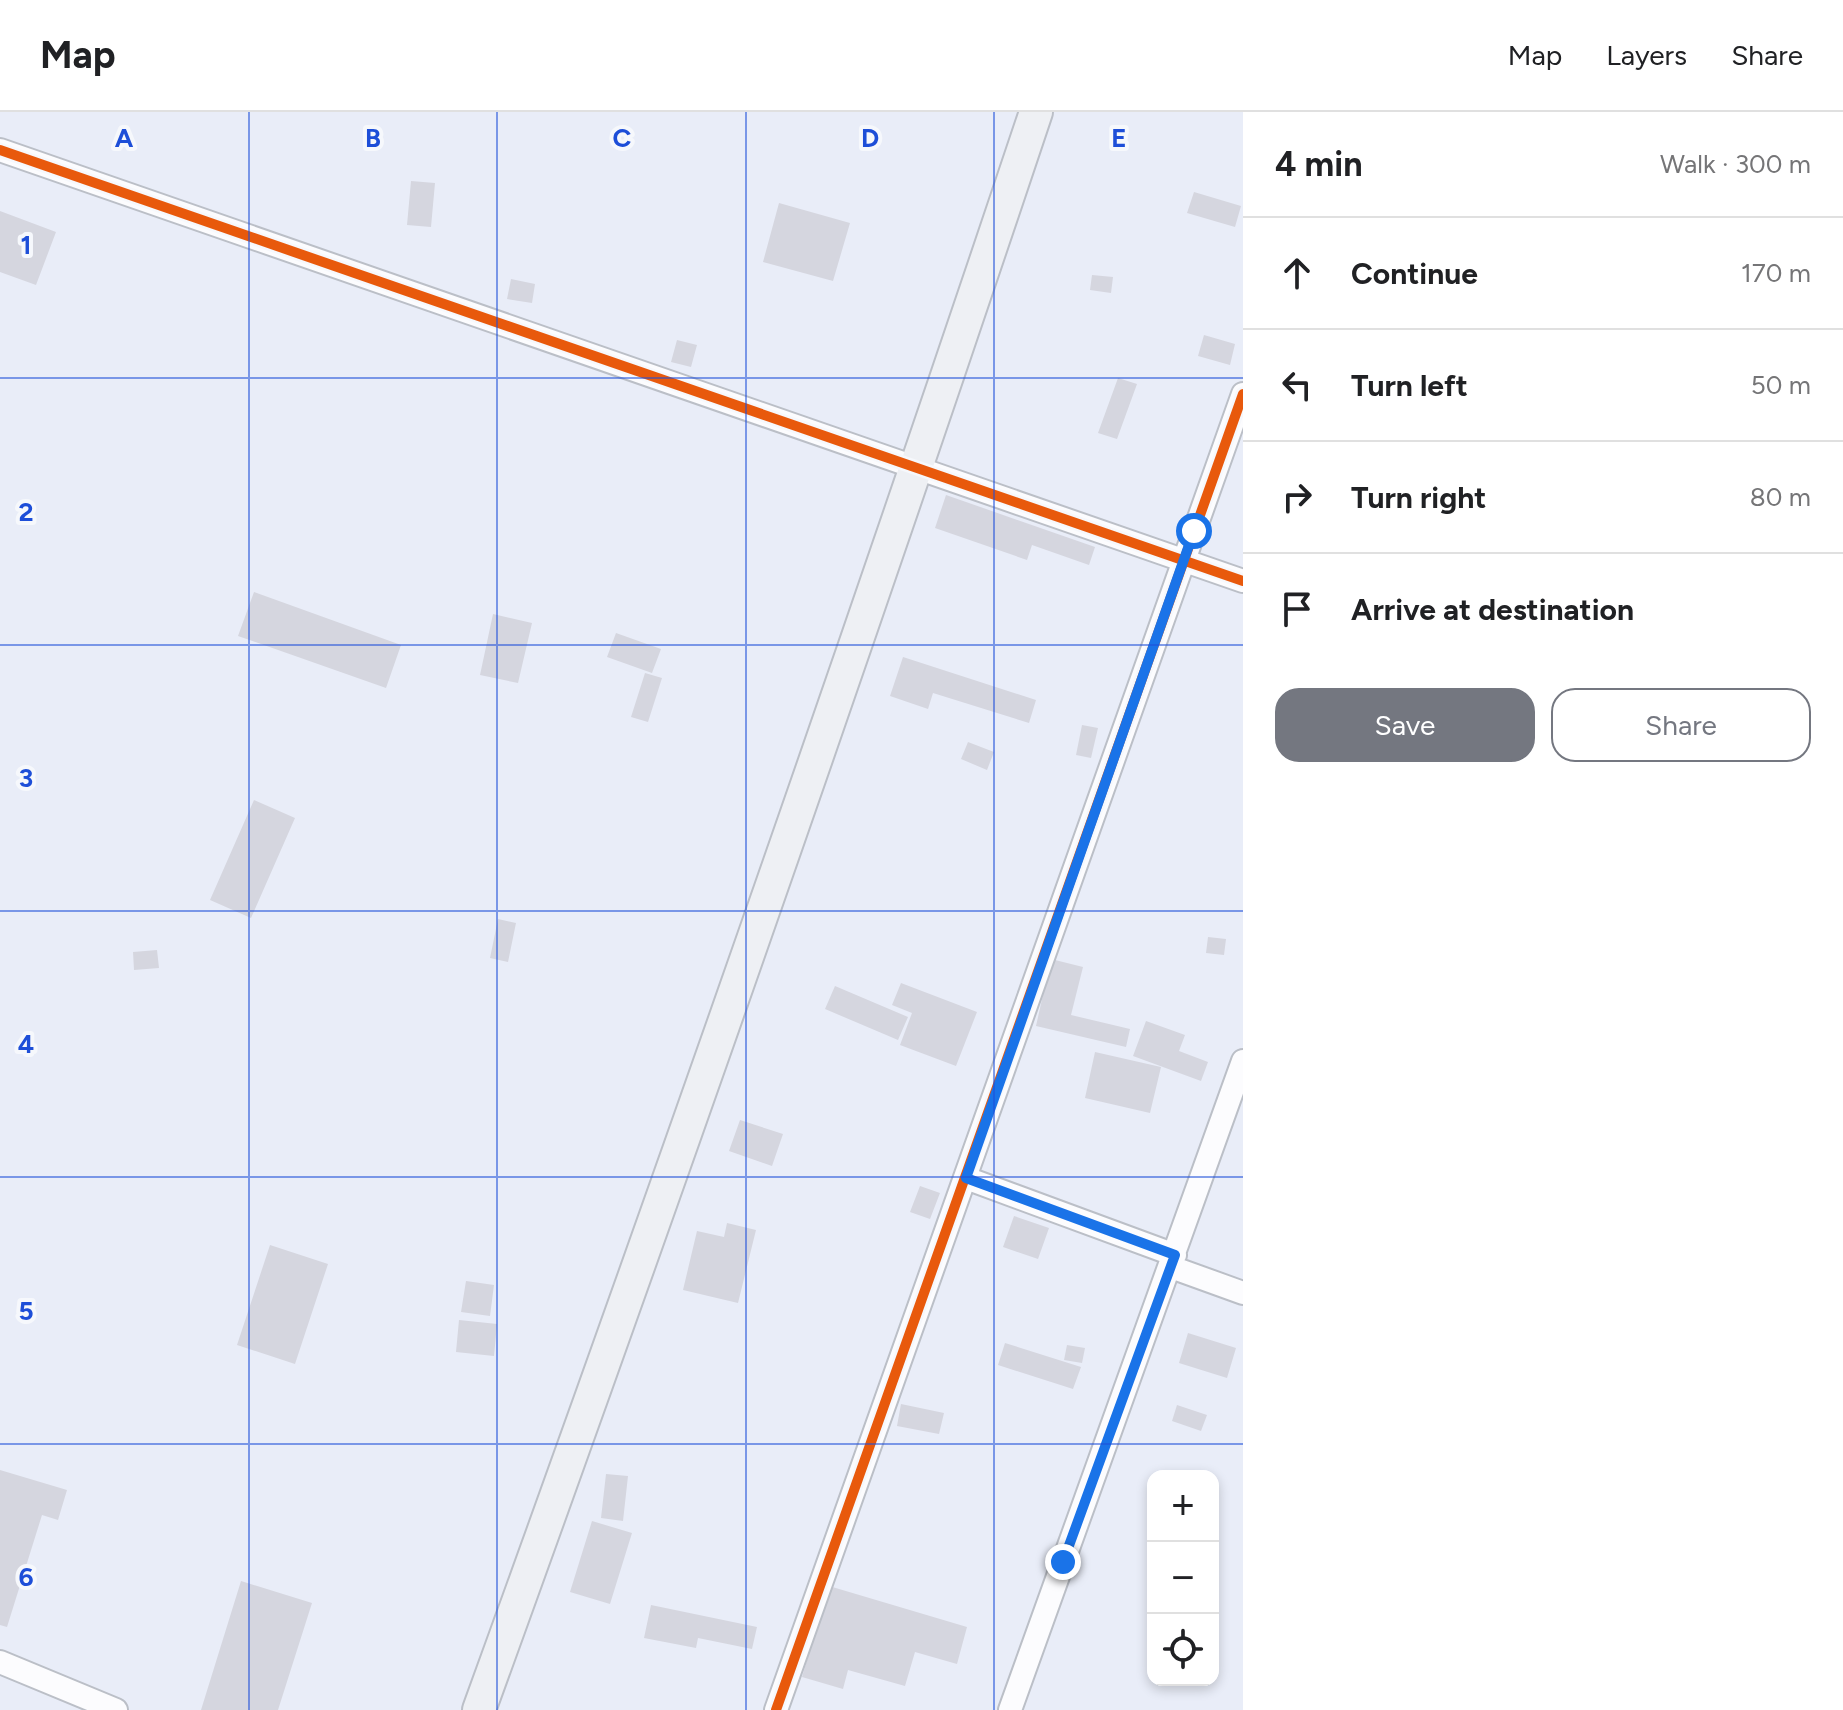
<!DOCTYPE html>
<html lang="en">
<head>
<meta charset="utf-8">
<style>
  body { margin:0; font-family:Figtree,sans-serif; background:#f2f2f2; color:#202124 }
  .controls { position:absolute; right:24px; bottom:24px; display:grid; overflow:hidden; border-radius:16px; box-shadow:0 4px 12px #0003 }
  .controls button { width:72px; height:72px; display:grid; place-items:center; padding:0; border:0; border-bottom:2px solid #e0e0e0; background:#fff; color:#202124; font:40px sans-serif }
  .stop { position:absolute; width:24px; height:24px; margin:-18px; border:6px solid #1a73e8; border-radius:50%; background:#fff }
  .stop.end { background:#1a73e8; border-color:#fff; box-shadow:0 2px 8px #0008 }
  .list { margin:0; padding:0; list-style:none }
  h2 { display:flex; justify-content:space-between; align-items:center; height:104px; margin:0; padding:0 32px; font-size:34px }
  h2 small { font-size:26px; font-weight:400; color:#757577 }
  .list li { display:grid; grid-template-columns:52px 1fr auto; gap:24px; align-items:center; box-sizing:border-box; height:112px; padding:0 32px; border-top:2px solid #e0e0e0 }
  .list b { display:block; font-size:30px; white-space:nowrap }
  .list em { font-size:26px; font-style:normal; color:#757577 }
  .actions { display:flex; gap:16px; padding:24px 32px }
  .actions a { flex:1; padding:18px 0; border:2px solid #747780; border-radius:24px; text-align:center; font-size:28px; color:#747780 }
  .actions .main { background:#747780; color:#fff }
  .icon { flex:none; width:44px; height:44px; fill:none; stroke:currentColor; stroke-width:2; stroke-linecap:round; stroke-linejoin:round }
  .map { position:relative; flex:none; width:1243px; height:1598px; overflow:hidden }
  header { display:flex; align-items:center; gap:48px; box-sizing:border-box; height:112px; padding:0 40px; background:#fff; border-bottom:2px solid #e0e0e0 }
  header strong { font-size:38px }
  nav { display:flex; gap:44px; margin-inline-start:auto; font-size:28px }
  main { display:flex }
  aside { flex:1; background:#fff }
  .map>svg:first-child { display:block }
</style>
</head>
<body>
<header>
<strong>Map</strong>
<nav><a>Map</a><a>Layers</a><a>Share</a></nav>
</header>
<main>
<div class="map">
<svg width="1243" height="1598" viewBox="0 0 1243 1598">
  <rect width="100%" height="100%" fill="#e9edf8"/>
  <path fill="#d5d6df" d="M 411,69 L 435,71 L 431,115 L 407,113 Z
    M 1194,80 L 1241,94 L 1235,115 L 1187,101 Z
    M 779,91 L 850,111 L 833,169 L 763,150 Z
    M 0,99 L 56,120 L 36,173 L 0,160 Z
    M 1092,163 L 1113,165 L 1111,181 L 1090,178 Z
    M 511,167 L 535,172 L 532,191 L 507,187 Z
    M 1204,223 L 1235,232 L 1230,253 L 1198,244 Z
    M 677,228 L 697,233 L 691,255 L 671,250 Z
    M 1118,266 L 1137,272 L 1117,327 L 1098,321 Z
    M 946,383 L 1095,435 L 1089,453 L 1032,433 L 1027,448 L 935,416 Z
    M 254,480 L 401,533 L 386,576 L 238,524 Z
    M 493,502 L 532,511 L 518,571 L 480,563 Z
    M 616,521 L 661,537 L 652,561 L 607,545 Z
    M 903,545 L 1036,588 L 1029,611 L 933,581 L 928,597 L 890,584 Z
    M 645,561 L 662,566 L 648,610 L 631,605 Z
    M 1082,613 L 1098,616 L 1091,646 L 1076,643 Z
    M 968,630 L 994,640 L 987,658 L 961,647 Z
    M 254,688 L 295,706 L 251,806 L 210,788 Z
    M 498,807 L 516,811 L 508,850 L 490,846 Z
    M 1208,825 L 1226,827 L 1224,843 L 1206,841 Z
    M 157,838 L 159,856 L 134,858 L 133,840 Z
    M 1051,847 L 1083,855 L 1071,903 L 1130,917 L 1126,935 L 1036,914 Z
    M 901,871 L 977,900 L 956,954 L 900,933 L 912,901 L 892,893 Z
    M 835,874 L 908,905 L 898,928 L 825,897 Z
    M 1146,909 L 1185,923 L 1179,939 L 1208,950 L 1201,969 L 1133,944 Z
    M 1095,940 L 1161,955 L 1150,1001 L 1085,986 Z
    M 740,1008 L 783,1022 L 772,1054 L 729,1039 Z
    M 920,1074 L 940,1081 L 930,1107 L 910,1100 Z
    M 1014,1104 L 1049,1116 L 1038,1147 L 1003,1135 Z
    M 727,1111 L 756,1118 L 738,1191 L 683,1178 L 697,1119 L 724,1125 Z
    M 270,1133 L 328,1152 L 295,1252 L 237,1233 Z
    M 466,1169 L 494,1173 L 490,1204 L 461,1200 Z
    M 459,1208 L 497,1212 L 494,1244 L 456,1240 Z
    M 1188,1221 L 1236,1236 L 1227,1266 L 1179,1251 Z
    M 1005,1231 L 1081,1255 L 1073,1277 L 998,1253 Z
    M 1067,1233 L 1085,1236 L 1082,1251 L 1064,1248 Z
    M 901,1292 L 944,1301 L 939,1322 L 897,1314 Z
    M 1177,1293 L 1207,1303 L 1201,1319 L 1172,1309 Z
    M 0,1358 L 67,1378 L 58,1408 L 42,1403 L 7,1515 L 0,1513 Z
    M 606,1362 L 628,1364 L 623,1409 L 601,1406 Z
    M 592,1409 L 632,1421 L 610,1492 L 570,1480 Z
    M 241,1469 L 312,1491 L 278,1598 L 201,1598 Z
    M 829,1474 L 967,1515 L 957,1552 L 915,1540 L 905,1574 L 848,1558 L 843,1577 L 802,1565 Z
    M 651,1493 L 757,1515 L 752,1537 L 698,1526 L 696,1536 L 644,1526 Z"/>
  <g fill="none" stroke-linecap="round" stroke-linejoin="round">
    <defs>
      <path id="minor" d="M 0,38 L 1243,469
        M 966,1066 L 1175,1143
        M 1171,1155 L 1243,1181
        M 0,1550 L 116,1598
        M 776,1598 L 1243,282
        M 1010,1598 L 1243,949"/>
      <path id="secondary" d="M 479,1598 C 671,1068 857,535 1036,0"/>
    </defs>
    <use href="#minor" stroke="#bbbfc7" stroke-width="26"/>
    <use href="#secondary" stroke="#bbbfc7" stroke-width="36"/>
    <use href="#minor" stroke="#fcfcfe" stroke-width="22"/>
    <use href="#secondary" stroke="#eef0f4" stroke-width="32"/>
    <defs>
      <path id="cycleway" d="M 0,38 L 1243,469
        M 776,1598 L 1243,282"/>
    </defs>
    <use href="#cycleway" stroke="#f6f8fc" stroke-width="15"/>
    <use href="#cycleway" stroke="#e8590c" stroke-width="10"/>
  </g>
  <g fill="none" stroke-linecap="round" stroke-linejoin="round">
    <path stroke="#1a73e8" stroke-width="10" d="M 1063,1450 L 1175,1143 L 966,1066 L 1194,419"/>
  </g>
  <path fill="none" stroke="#1d4ed8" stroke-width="2" stroke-opacity="0.55" d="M 249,0 L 249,1598M 497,0 L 497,1598M 746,0 L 746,1598M 994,0 L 994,1598M 0,266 L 1243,266M 0,533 L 1243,533M 0,799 L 1243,799M 0,1065 L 1243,1065M 0,1332 L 1243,1332"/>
  <g font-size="26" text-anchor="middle" font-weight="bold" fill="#1d4ed8" stroke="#f6f8fc" stroke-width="8" stroke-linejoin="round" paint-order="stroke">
    <text x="124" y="35">A</text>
    <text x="373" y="35">B</text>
    <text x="622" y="35">C</text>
    <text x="870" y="35">D</text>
    <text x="1119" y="35">E</text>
    <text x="26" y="142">1</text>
    <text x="26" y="409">2</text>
    <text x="26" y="675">3</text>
    <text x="26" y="941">4</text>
    <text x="26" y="1208">5</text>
    <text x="26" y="1474">6</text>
  </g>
</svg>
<div class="controls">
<button>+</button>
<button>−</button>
<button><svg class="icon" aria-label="locate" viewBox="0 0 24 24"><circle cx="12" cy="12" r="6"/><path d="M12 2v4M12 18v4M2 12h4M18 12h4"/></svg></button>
</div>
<div class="stop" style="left:1194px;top:419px"></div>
<div class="stop end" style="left:1063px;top:1450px"></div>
</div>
<aside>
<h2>4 min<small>Walk · 300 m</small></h2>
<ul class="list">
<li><svg class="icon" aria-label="ahead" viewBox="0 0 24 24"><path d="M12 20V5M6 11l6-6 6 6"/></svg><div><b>Continue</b></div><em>170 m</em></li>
<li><svg class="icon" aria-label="left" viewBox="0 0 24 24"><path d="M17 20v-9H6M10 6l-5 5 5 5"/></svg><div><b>Turn left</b></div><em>50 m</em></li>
<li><svg class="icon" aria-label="right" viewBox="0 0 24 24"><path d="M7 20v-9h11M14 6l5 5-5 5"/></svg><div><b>Turn right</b></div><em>80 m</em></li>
<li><svg class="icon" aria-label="arrive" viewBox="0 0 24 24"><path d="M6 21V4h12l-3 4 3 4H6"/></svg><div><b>Arrive at destination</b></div></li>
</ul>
<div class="actions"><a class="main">Save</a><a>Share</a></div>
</aside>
</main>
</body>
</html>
